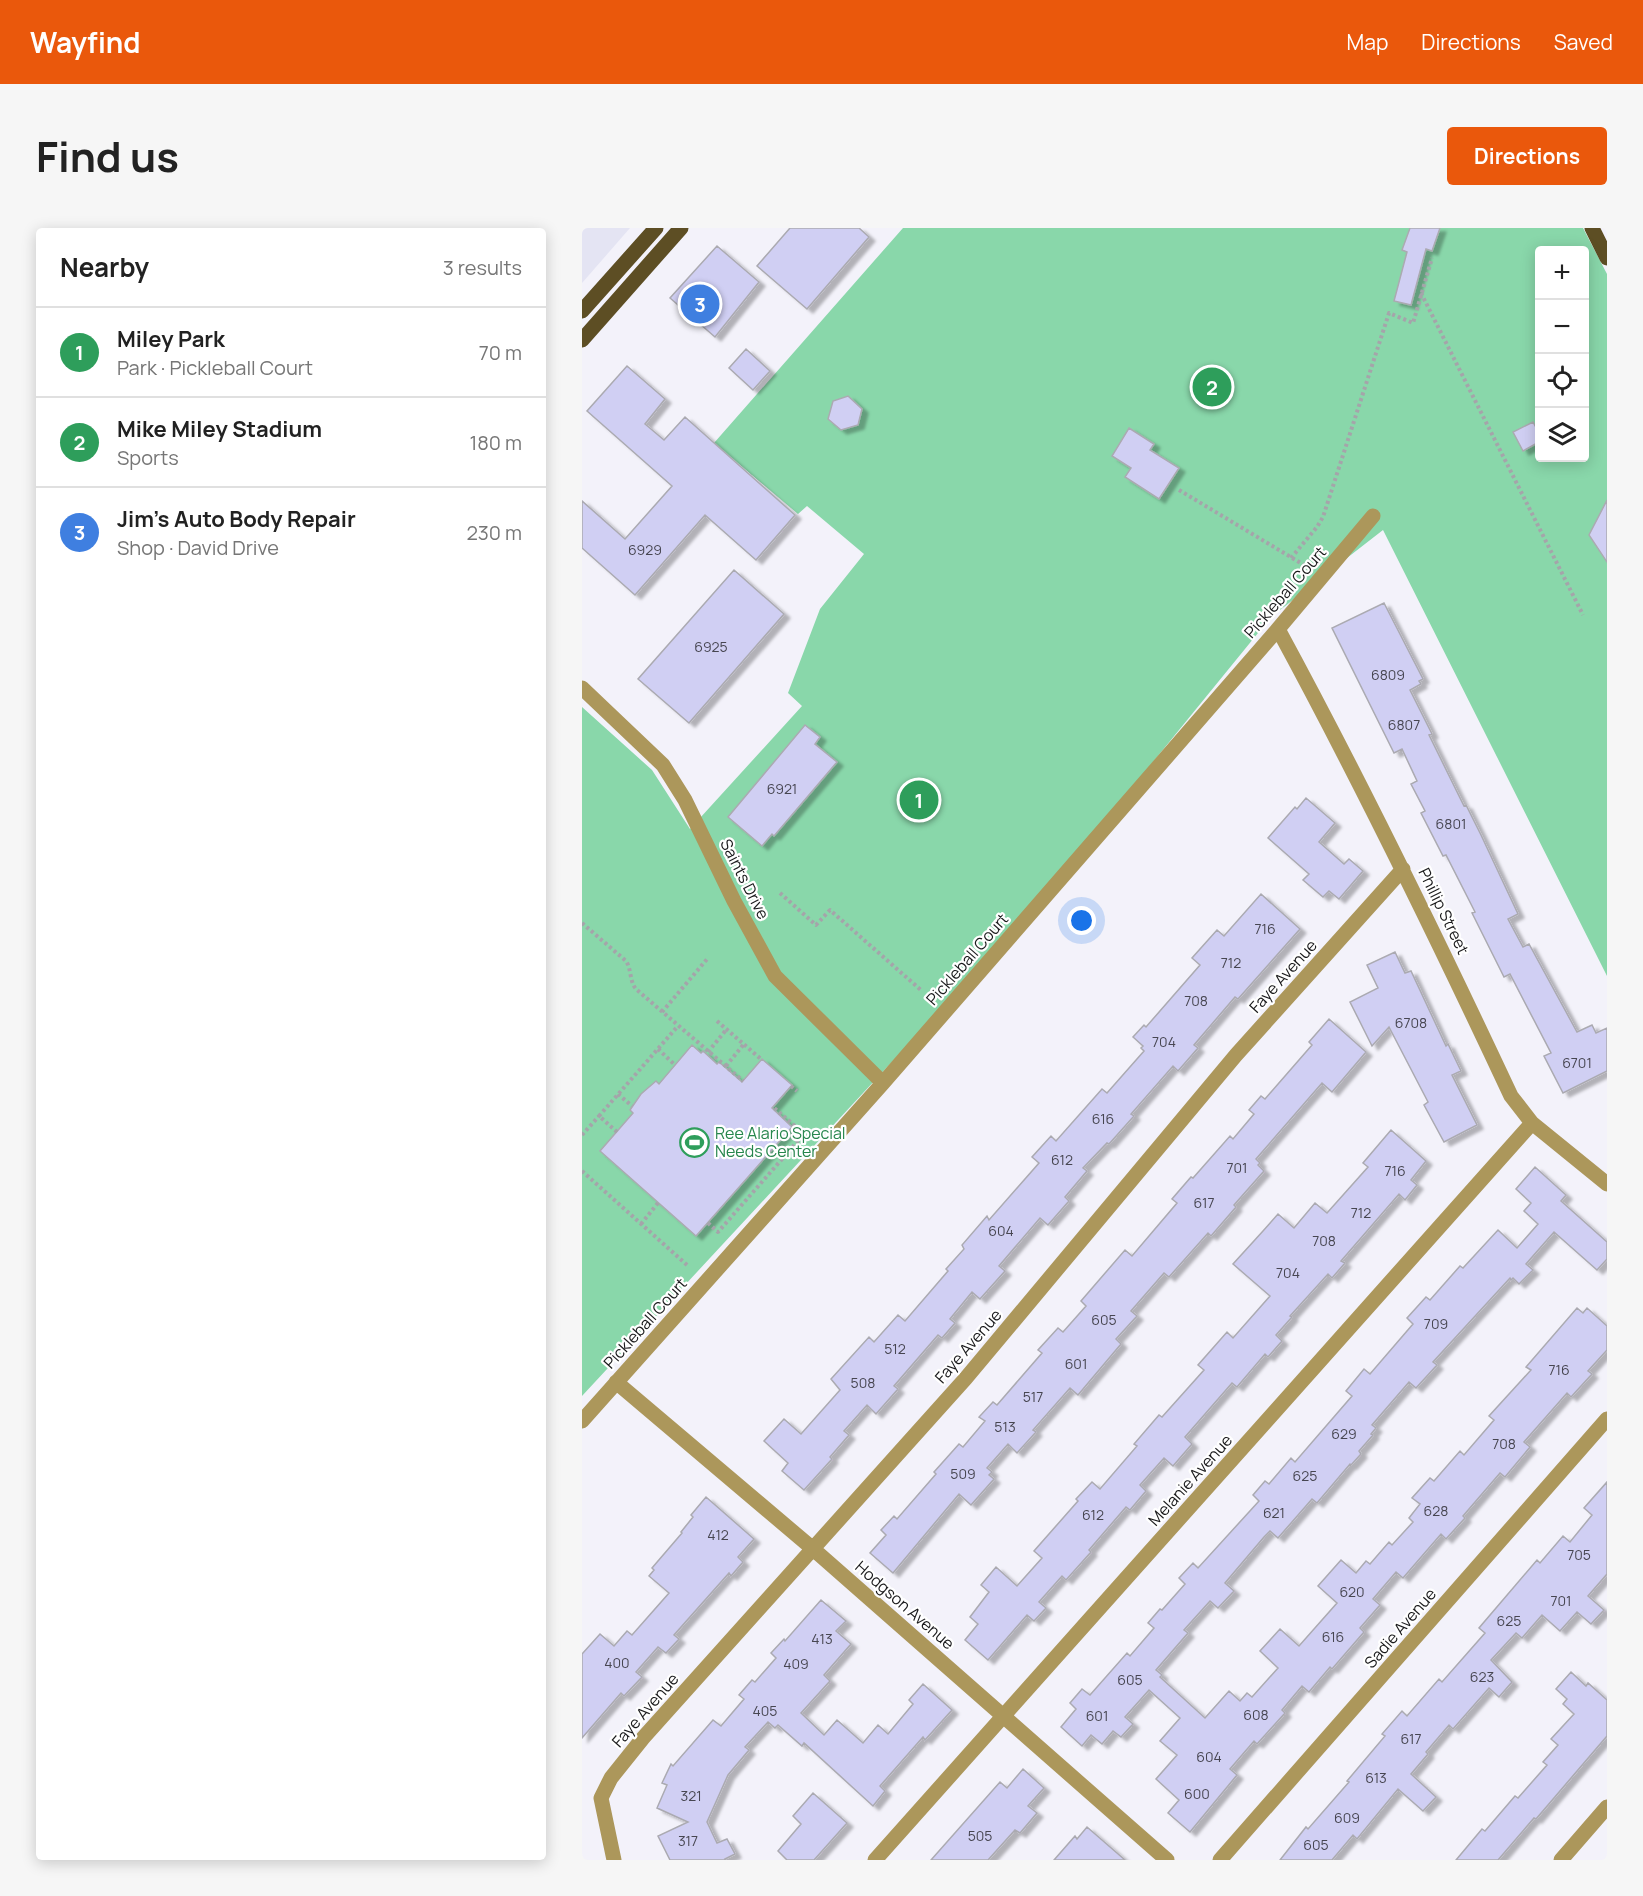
<!DOCTYPE html>
<html lang="en">
<head>
<meta charset="utf-8">
<style>
  body { margin:0; font-family:Manrope,sans-serif; background:#f6f6f6; color:#222 }
  .controls { position:absolute; right:18px; top:18px; display:grid; overflow:hidden; border-radius:6px; box-shadow:0 3px 15px #0003 }
  .controls button { width:54px; height:54px; display:grid; place-items:center; padding:0; border:0; border-bottom:2px solid #e0e0e0; background:#fff; color:#222; font:30px sans-serif }
  .you { position:absolute; left:500px; top:693px; width:21px; height:21px; margin:-15px; border:4px solid #fff; border-radius:50%; background:#1a73e8; box-shadow:0 0 0 9px #1a73e833 }
  .badge { display:grid; place-items:center; width:39px; height:39px; border-radius:50%; background:#ea580c; color:#fff; font-size:20px; font-weight:700 }
  .pin { position:absolute; translate:-50% -50%; border:3px solid #fff; box-shadow:0 2px 6px #0006 }
  .list { margin:0; padding:0; list-style:none }
  h2 { display:flex; justify-content:space-between; align-items:center; height:78px; margin:0; padding:0 24px; font-size:26px }
  h2 small { font-size:20px; font-weight:400; color:#767676 }
  .list li { display:grid; grid-template-columns:39px 1fr auto; gap:18px; align-items:center; box-sizing:border-box; height:90px; padding:0 24px; border-top:2px solid #e0e0e0 }
  .list b { display:block; font-size:22px; white-space:nowrap }
  .list p { margin:0; font-size:20px; white-space:nowrap; color:#767676 }
  .list em { font-size:20px; font-style:normal; color:#767676 }
  .icon { flex:none; width:33px; height:33px; fill:none; stroke:currentColor; stroke-width:2; stroke-linecap:round; stroke-linejoin:round }
  .map { position:relative; flex:none; width:1025px; height:1632px; overflow:hidden; border-radius:6px }
  header { display:flex; align-items:center; gap:36px; box-sizing:border-box; height:84px; padding:0 30px; background:#ea580c; color:#fff }
  header strong { font-size:28px }
  nav { display:flex; gap:33px; margin-inline-start:auto; font-size:21px }
  .intro { display:flex; align-items:center; justify-content:space-between; box-sizing:border-box; height:144px; padding:0 36px }
  h1 { margin:0; font-size:42px }
  .button { padding:15px 27px; border-radius:6px; background:#ea580c; color:#fff; font-size:21px; font-weight:700 }
  main { display:flex; gap:36px; padding:0 36px }
  aside { flex:1; background:#fff; border-radius:6px; box-shadow:0 3px 15px #0003 }
  .map>svg:first-child { display:block }
</style>
</head>
<body>
<header>
<strong>Wayfind</strong>
<nav><a>Map</a><a>Directions</a><a>Saved</a></nav>
</header>
<div class="intro"><h1>Find us</h1><a class="button">Directions</a></div>
<main>
<aside>
<h2>Nearby<small>3 results</small></h2>
<ul class="list">
<li><span class="badge" style="background:#2e9e5b">1</span><div><b>Miley Park</b><p>Park · Pickleball Court</p></div><em>70 m</em></li>
<li><span class="badge" style="background:#2e9e5b">2</span><div><b>Mike Miley Stadium</b><p>Sports</p></div><em>180 m</em></li>
<li><span class="badge" style="background:#3f7fe0">3</span><div><b>Jim's Auto Body Repair</b><p>Shop · David Drive</p></div><em>230 m</em></li>
</ul>
</aside>
<div class="map">
<svg width="1025" height="1632" viewBox="0 0 1025 1632">
  <defs>
    <filter id="shadow"><feDropShadow dx="6" dy="4" stdDeviation="1.5" flood-color="#0004"/></filter>
  </defs>
  <rect width="100%" height="100%" fill="#f3f2fa"/>
  <path fill="#e4e4f3" d="M 0,0 L 48,0 L 0,55 Z"/>
  <path fill="#89d7aa" fill-rule="evenodd" d="M 321,0 L 1001,0 L 1025,46 L 1025,748 L 801,302 L 689,389 L 448,685 L 0,1168 L 0,479 L 70,542 L 108,601 L 220,478 L 206,465 L 238,381 L 282,326 L 225,278 L 216,286 L 132,215 ZM 957,22 L 1002,22 L 1002,230 L 957,230 Z"/>
  <path fill="#d0cff3" stroke="#abaab1" stroke-width="1.5" filter="url(#shadow)" d="M 208,0 L 277,0 L 287,9 L 225,81 L 175,38 Z
    M 828,0 L 858,0 L 850,23 L 844,21 L 829,77 L 812,73 L 825,24 L 820,22 Z
    M 135,18 L 177,54 L 133,109 L 88,70 Z
    M 164,121 L 188,143 L 171,162 L 147,140 Z
    M 45,138 L 83,171 L 63,196 L 82,212 L 103,189 L 213,287 L 174,332 L 123,287 L 53,367 L 0,320 L 0,273 L 43,311 L 90,258 L 5,183 Z
    M 266,168 L 280,181 L 276,197 L 259,202 L 246,191 L 251,173 Z
    M 951,194 L 957,205 L 957,214 L 941,223 L 931,204 Z
    M 547,200 L 572,216 L 568,222 L 597,240 L 577,271 L 543,249 L 549,240 L 530,228 Z
    M 1025,272 L 1025,334 L 1007,307 Z
    M 152,342 L 202,386 L 107,495 L 56,451 Z
    M 802,375 L 841,451 L 837,453 L 839,456 L 828,462 L 850,506 L 847,507 L 882,578 L 884,577 L 899,607 L 936,686 L 926,691 L 941,719 L 947,716 L 995,804 L 1010,797 L 1014,805 L 1025,800 L 1025,843 L 981,865 L 962,828 L 969,825 L 928,746 L 922,749 L 890,685 L 893,684 L 864,627 L 861,628 L 839,585 L 843,583 L 829,556 L 835,553 L 820,521 L 812,525 L 750,400 Z
    M 223,497 L 238,509 L 233,516 L 255,534 L 192,608 L 190,606 L 180,618 L 146,589 Z
    M 724,570 L 753,595 L 737,614 L 762,636 L 767,631 L 781,643 L 757,671 L 747,663 L 741,669 L 721,652 L 727,646 L 686,610 L 713,579 L 715,581 Z
    M 679,666 L 718,701 L 656,771 L 653,769 L 612,817 L 616,820 L 596,843 L 591,838 L 549,886 L 552,888 L 527,916 L 525,915 L 501,940 L 505,943 L 483,969 L 487,973 L 466,997 L 458,990 L 417,1038 L 423,1043 L 398,1071 L 390,1064 L 368,1091 L 373,1095 L 360,1110 L 356,1107 L 312,1158 L 316,1161 L 294,1186 L 285,1177 L 262,1203 L 267,1207 L 248,1229 L 250,1231 L 222,1262 L 200,1243 L 206,1235 L 182,1213 L 202,1191 L 219,1206 L 258,1162 L 249,1151 L 287,1109 L 292,1114 L 316,1087 L 323,1093 L 366,1043 L 364,1041 L 382,1021 L 380,1017 L 405,988 L 407,992 L 457,935 L 450,929 L 469,908 L 474,913 L 520,861 L 525,865 L 562,823 L 559,820 L 561,818 L 551,809 L 562,797 L 564,799 L 618,737 L 610,730 L 635,702 L 642,708 Z
    M 813,724 L 823,745 L 829,743 L 864,818 L 866,816 L 879,843 L 870,847 L 895,897 L 862,914 L 842,877 L 846,874 L 807,799 L 790,818 L 768,774 L 796,760 L 785,737 Z
    M 747,791 L 784,824 L 750,864 L 740,855 L 674,931 L 678,935 L 676,937 L 682,943 L 652,977 L 654,979 L 629,1008 L 626,1005 L 587,1049 L 582,1045 L 549,1083 L 555,1088 L 534,1111 L 539,1116 L 496,1167 L 488,1160 L 451,1202 L 454,1204 L 435,1225 L 426,1216 L 405,1240 L 410,1244 L 407,1247 L 412,1251 L 389,1277 L 377,1266 L 311,1345 L 288,1325 L 304,1307 L 299,1302 L 312,1288 L 315,1291 L 354,1246 L 352,1244 L 377,1216 L 381,1219 L 403,1193 L 397,1189 L 411,1174 L 415,1177 L 460,1125 L 456,1122 L 476,1100 L 481,1104 L 504,1078 L 499,1073 L 543,1022 L 550,1028 L 595,975 L 590,971 L 609,949 L 611,950 L 648,908 L 651,911 L 672,886 L 667,882 L 679,868 L 683,871 L 730,817 L 727,814 Z
    M 110,817 L 119,825 L 121,823 L 135,836 L 137,834 L 160,854 L 180,831 L 210,857 L 190,880 L 210,899 L 114,1008 L 18,923 L 51,885 L 48,882 L 59,866 L 74,853 L 77,856 Z
    M 809,902 L 844,933 L 829,952 L 835,957 L 823,972 L 817,966 L 759,1033 L 763,1035 L 750,1050 L 746,1046 L 708,1088 L 710,1089 L 694,1107 L 700,1113 L 686,1129 L 683,1126 L 655,1159 L 650,1155 L 603,1209 L 610,1216 L 591,1238 L 582,1230 L 558,1257 L 564,1263 L 548,1282 L 544,1279 L 507,1322 L 509,1324 L 484,1352 L 480,1348 L 457,1374 L 464,1380 L 452,1393 L 445,1387 L 406,1432 L 383,1412 L 396,1396 L 388,1389 L 407,1364 L 399,1357 L 414,1339 L 435,1358 L 460,1330 L 452,1323 L 496,1273 L 494,1271 L 510,1254 L 518,1261 L 555,1218 L 552,1216 L 577,1187 L 580,1189 L 622,1142 L 616,1137 L 645,1104 L 651,1110 L 688,1068 L 651,1036 L 681,1003 L 696,986 L 712,1000 L 733,975 L 745,985 L 786,939 L 781,935 Z
    M 953,939 L 984,967 L 979,973 L 1025,1014 L 1025,1031 L 1015,1042 L 972,1004 L 944,1036 L 951,1042 L 937,1056 L 931,1050 L 929,1052 L 928,1050 L 851,1134 L 855,1137 L 834,1160 L 827,1154 L 790,1197 L 794,1200 L 789,1206 L 791,1207 L 777,1223 L 779,1226 L 769,1237 L 768,1236 L 735,1275 L 730,1271 L 696,1310 L 688,1303 L 682,1309 L 643,1355 L 652,1363 L 636,1380 L 628,1373 L 602,1402 L 606,1405 L 574,1442 L 580,1447 L 578,1449 L 623,1490 L 647,1463 L 658,1473 L 665,1465 L 670,1469 L 696,1440 L 678,1423 L 698,1401 L 717,1418 L 755,1375 L 736,1358 L 759,1332 L 774,1345 L 784,1333 L 788,1336 L 807,1314 L 810,1317 L 831,1294 L 827,1290 L 838,1276 L 830,1270 L 848,1250 L 852,1253 L 878,1223 L 882,1227 L 912,1192 L 907,1188 L 949,1142 L 944,1139 L 995,1080 L 1001,1085 L 1005,1080 L 1025,1098 L 1025,1122 L 1006,1143 L 1010,1146 L 989,1169 L 985,1165 L 942,1214 L 948,1219 L 923,1249 L 918,1245 L 881,1288 L 883,1290 L 864,1311 L 859,1306 L 821,1350 L 814,1344 L 791,1371 L 798,1377 L 778,1400 L 782,1404 L 750,1441 L 748,1439 L 727,1464 L 720,1458 L 700,1482 L 703,1485 L 675,1516 L 672,1513 L 648,1541 L 655,1547 L 608,1604 L 586,1585 L 597,1572 L 574,1551 L 595,1527 L 578,1513 L 598,1490 L 567,1462 L 543,1489 L 551,1496 L 539,1509 L 531,1503 L 520,1516 L 509,1507 L 500,1518 L 479,1499 L 494,1481 L 488,1475 L 500,1461 L 508,1467 L 545,1425 L 548,1428 L 572,1400 L 566,1395 L 578,1381 L 580,1382 L 603,1356 L 597,1350 L 611,1335 L 616,1340 L 677,1273 L 671,1267 L 683,1253 L 687,1256 L 709,1230 L 713,1234 L 770,1168 L 764,1163 L 782,1141 L 788,1146 L 831,1096 L 825,1090 L 844,1069 L 848,1072 L 878,1038 L 881,1040 L 916,1002 L 935,1020 L 956,996 L 942,983 L 949,975 L 934,961 Z
    M 1025,1254 L 1025,1346 L 1006,1368 L 1022,1382 L 1009,1396 L 995,1384 L 978,1403 L 960,1387 L 940,1410 L 934,1405 L 909,1432 L 930,1454 L 917,1469 L 907,1460 L 871,1501 L 867,1497 L 844,1524 L 846,1526 L 829,1546 L 854,1569 L 841,1583 L 816,1561 L 775,1611 L 771,1607 L 750,1632 L 698,1632 L 724,1599 L 726,1601 L 767,1554 L 765,1553 L 803,1508 L 800,1506 L 820,1483 L 825,1488 L 857,1451 L 860,1454 L 903,1405 L 897,1400 L 955,1332 L 958,1335 L 981,1308 L 988,1314 L 1010,1287 L 1002,1280 Z
    M 124,1269 L 172,1311 L 156,1329 L 161,1334 L 149,1348 L 147,1345 L 92,1407 L 97,1411 L 84,1425 L 76,1419 L 54,1444 L 60,1449 L 42,1468 L 39,1465 L 0,1510 L 0,1426 L 18,1406 L 32,1418 L 45,1403 L 50,1407 L 87,1365 L 67,1348 L 72,1342 L 70,1340 L 100,1305 L 99,1304 L 111,1289 L 109,1287 Z
    M 239,1372 L 264,1393 L 254,1403 L 269,1416 L 242,1447 L 248,1453 L 219,1485 L 242,1507 L 255,1492 L 281,1515 L 296,1497 L 306,1506 L 331,1476 L 327,1472 L 341,1456 L 370,1482 L 343,1512 L 341,1509 L 298,1558 L 303,1563 L 291,1578 L 222,1515 L 220,1518 L 196,1497 L 193,1500 L 186,1494 L 163,1519 L 167,1522 L 146,1547 L 125,1594 L 135,1615 L 145,1611 L 153,1626 L 143,1631 L 144,1632 L 88,1632 L 76,1608 L 106,1594 L 75,1580 L 85,1557 L 80,1555 L 89,1536 L 91,1538 L 131,1492 L 139,1498 L 162,1471 L 157,1467 L 170,1452 L 173,1454 L 194,1430 L 189,1425 L 202,1411 L 203,1413 Z
    M 989,1444 L 1004,1458 L 1006,1455 L 1025,1472 L 1025,1508 L 954,1591 L 952,1590 L 916,1632 L 874,1632 L 900,1601 L 903,1603 L 933,1568 L 936,1570 L 965,1537 L 961,1534 L 976,1517 L 969,1511 L 992,1486 L 981,1476 L 985,1471 L 974,1461 Z
    M 441,1541 L 462,1560 L 446,1578 L 455,1585 L 438,1605 L 433,1602 L 406,1632 L 349,1632 L 418,1554 L 425,1560 Z
    M 231,1565 L 265,1595 L 232,1632 L 205,1632 L 196,1623 L 219,1596 L 211,1588 Z
    M 505,1599 L 543,1632 L 472,1632 L 493,1608 L 495,1611 Z"/>
  <g fill="none" stroke-linecap="round" stroke-linejoin="round">
    <path stroke="#a5a4aa" stroke-width="4" stroke-dasharray="3 3" stroke-linecap="butt" d="M 839,65 L 1001,387
      M 597,262 L 727,340
      M 709,330 L 735,299 L 741,289 L 807,85 L 831,95 L 850,30
      M 198,665 L 234,697 L 248,682 L 340,763
      M 0,695 L 44,733 C 50,742 47,754 55,762 L 161,853
      M 80,784 L 126,730
      M 135,793 L 180,832
      M 76,821 L 93,837
      M 126,824 L 144,802
      M 144,838 L 162,816
      M 209,858 L 215,863
      M 36,866 L 50,878
      M 35,904 L 17,888 L 96,798
      M 0,907 L 17,888
      M 0,943 L 106,1038
      M 126,995 L 136,1004 L 222,906 L 191,879
      M 59,996 L 76,975"/>
    <path stroke="#ac975b" stroke-width="15" d="M 696,401 C 779,554 855,710 929,868 L 950,895 L 1025,956
      M 0,460 L 81,537 L 103,572 L 152,673 L 193,748 L 301,855
      M 34,1154 L 230,1320 L 585,1632
      M 0,1193 L 301,855 L 696,401 L 791,288
      M 32,1632 L 19,1570 L 29,1550 L 61,1510 L 384,1150 L 654,827 L 821,641
      M 293,1632 L 950,895
      M 638,1632 L 1025,1191
      M 979,1632 L 1025,1579"/>
    <path stroke="#5d4e24" stroke-width="15" d="M 1010,0 L 1025,30
      M 0,83 L 74,0
      M 0,112 L 99,0"/>
  </g>
  <defs>
    <symbol id="stadium-ring" viewBox="-11 -11 22 22"><circle r="9.5" fill="#fff" stroke="#2e9e5b" stroke-width="1.5"/><path d="M0-5a6.5 5 0 1 0 0 10a6.5 5 0 1 0 0-10ZM-3.5-1.8h7v3.6h-7Z" fill="#2e9e5b"/></symbol>
  </defs>
  <g fill-rule="evenodd">
    <use href="#stadium-ring" x="96" y="898" width="33" height="33"/>
  </g>
  <g text-anchor="middle" stroke-width="4.5" stroke-linejoin="round" paint-order="stroke">
    <g font-size="14" fill="#474651">
      <text x="63" y="327">6929</text>
      <text x="129" y="424">6925</text>
      <text x="806" y="452">6809</text>
      <text x="822" y="502">6807</text>
      <text x="200" y="566">6921</text>
      <text x="869" y="601">6801</text>
      <text x="683" y="706">716</text>
      <text x="649" y="740">712</text>
      <text x="614" y="778">708</text>
      <text x="829" y="800">6708</text>
      <text x="582" y="819">704</text>
      <text x="995" y="840">6701</text>
      <text x="521" y="896">616</text>
      <text x="480" y="937">612</text>
      <text x="655" y="945">701</text>
      <text x="813" y="948">716</text>
      <text x="622" y="980">617</text>
      <text x="779" y="990">712</text>
      <text x="419" y="1008">604</text>
      <text x="742" y="1018">708</text>
      <text x="706" y="1050">704</text>
      <text x="522" y="1097">605</text>
      <text x="854" y="1101">709</text>
      <text x="313" y="1126">512</text>
      <text x="494" y="1141">601</text>
      <text x="977" y="1147">716</text>
      <text x="281" y="1160">508</text>
      <text x="451" y="1174">517</text>
      <text x="423" y="1204">513</text>
      <text x="762" y="1211">629</text>
      <text x="922" y="1221">708</text>
      <text x="381" y="1251">509</text>
      <text x="723" y="1253">625</text>
      <text x="854" y="1288">628</text>
      <text x="692" y="1290">621</text>
      <text x="511" y="1292">612</text>
      <text x="136" y="1312">412</text>
      <text x="997" y="1332">705</text>
      <text x="770" y="1369">620</text>
      <text x="979" y="1378">701</text>
      <text x="927" y="1398">625</text>
      <text x="751" y="1414">616</text>
      <text x="240" y="1416">413</text>
      <text x="35" y="1440">400</text>
      <text x="214" y="1441">409</text>
      <text x="900" y="1454">623</text>
      <text x="548" y="1457">605</text>
      <text x="183" y="1488">405</text>
      <text x="674" y="1492">608</text>
      <text x="515" y="1493">601</text>
      <text x="829" y="1516">617</text>
      <text x="627" y="1534">604</text>
      <text x="794" y="1555">613</text>
      <text x="615" y="1571">600</text>
      <text x="109" y="1573">321</text>
      <text x="765" y="1595">609</text>
      <text x="398" y="1613">505</text>
      <text x="106" y="1618">317</text>
      <text x="734" y="1622">605</text>
    </g>
    <g font-size="16" fill="#19191b" stroke="#fff">
      <text transform="translate(703 364) rotate(-49)" y="6">Pickleball Court</text>
      <text transform="translate(163 651) rotate(63)" y="6">Saints Drive</text>
      <text transform="translate(862 683) rotate(64)" y="6">Phillip Street</text>
      <text transform="translate(385 731) rotate(-49)" y="6">Pickleball Court</text>
      <text transform="translate(701 748) rotate(-48)" y="6">Faye Avenue</text>
      <text transform="translate(63 1095) rotate(-48)" y="6">Pickleball Court</text>
      <text transform="translate(386 1118) rotate(-49)" y="6">Faye Avenue</text>
      <text transform="translate(608 1252) rotate(-48)" y="6">Melanie Avenue</text>
      <text transform="translate(323 1377) rotate(41)" y="6">Hodgson Avenue</text>
      <text transform="translate(818 1400) rotate(-49)" y="6">Sadie Avenue</text>
      <text transform="translate(63 1482) rotate(-49)" y="6">Faye Avenue</text>
    </g>
    <g font-size="16" fill="#27864d" stroke="#fff" text-anchor="start">
      <text x="133" y="911">Ree Alario Special<tspan x="133" dy="18">Needs Center</tspan></text>
    </g>
  </g>
</svg>
<div class="controls">
<button>+</button>
<button>−</button>
<button><svg class="icon" aria-label="locate" viewBox="0 0 24 24"><circle cx="12" cy="12" r="6"/><path d="M12 2v4M12 18v4M2 12h4M18 12h4"/></svg></button>
<button><svg class="icon" aria-label="layers" viewBox="0 0 24 24"><path d="M12 4l9 5-9 5-9-5zM3 14l9 5 9-5"/></svg></button>
</div>
<div class="you"></div>
<div class="pin badge" style="left:337px;top:572px;background:#2e9e5b">1</div>
<div class="pin badge" style="left:630px;top:159px;background:#2e9e5b">2</div>
<div class="pin badge" style="left:118px;top:76px;background:#3f7fe0">3</div>
</div>
</main>
</body>
</html>
